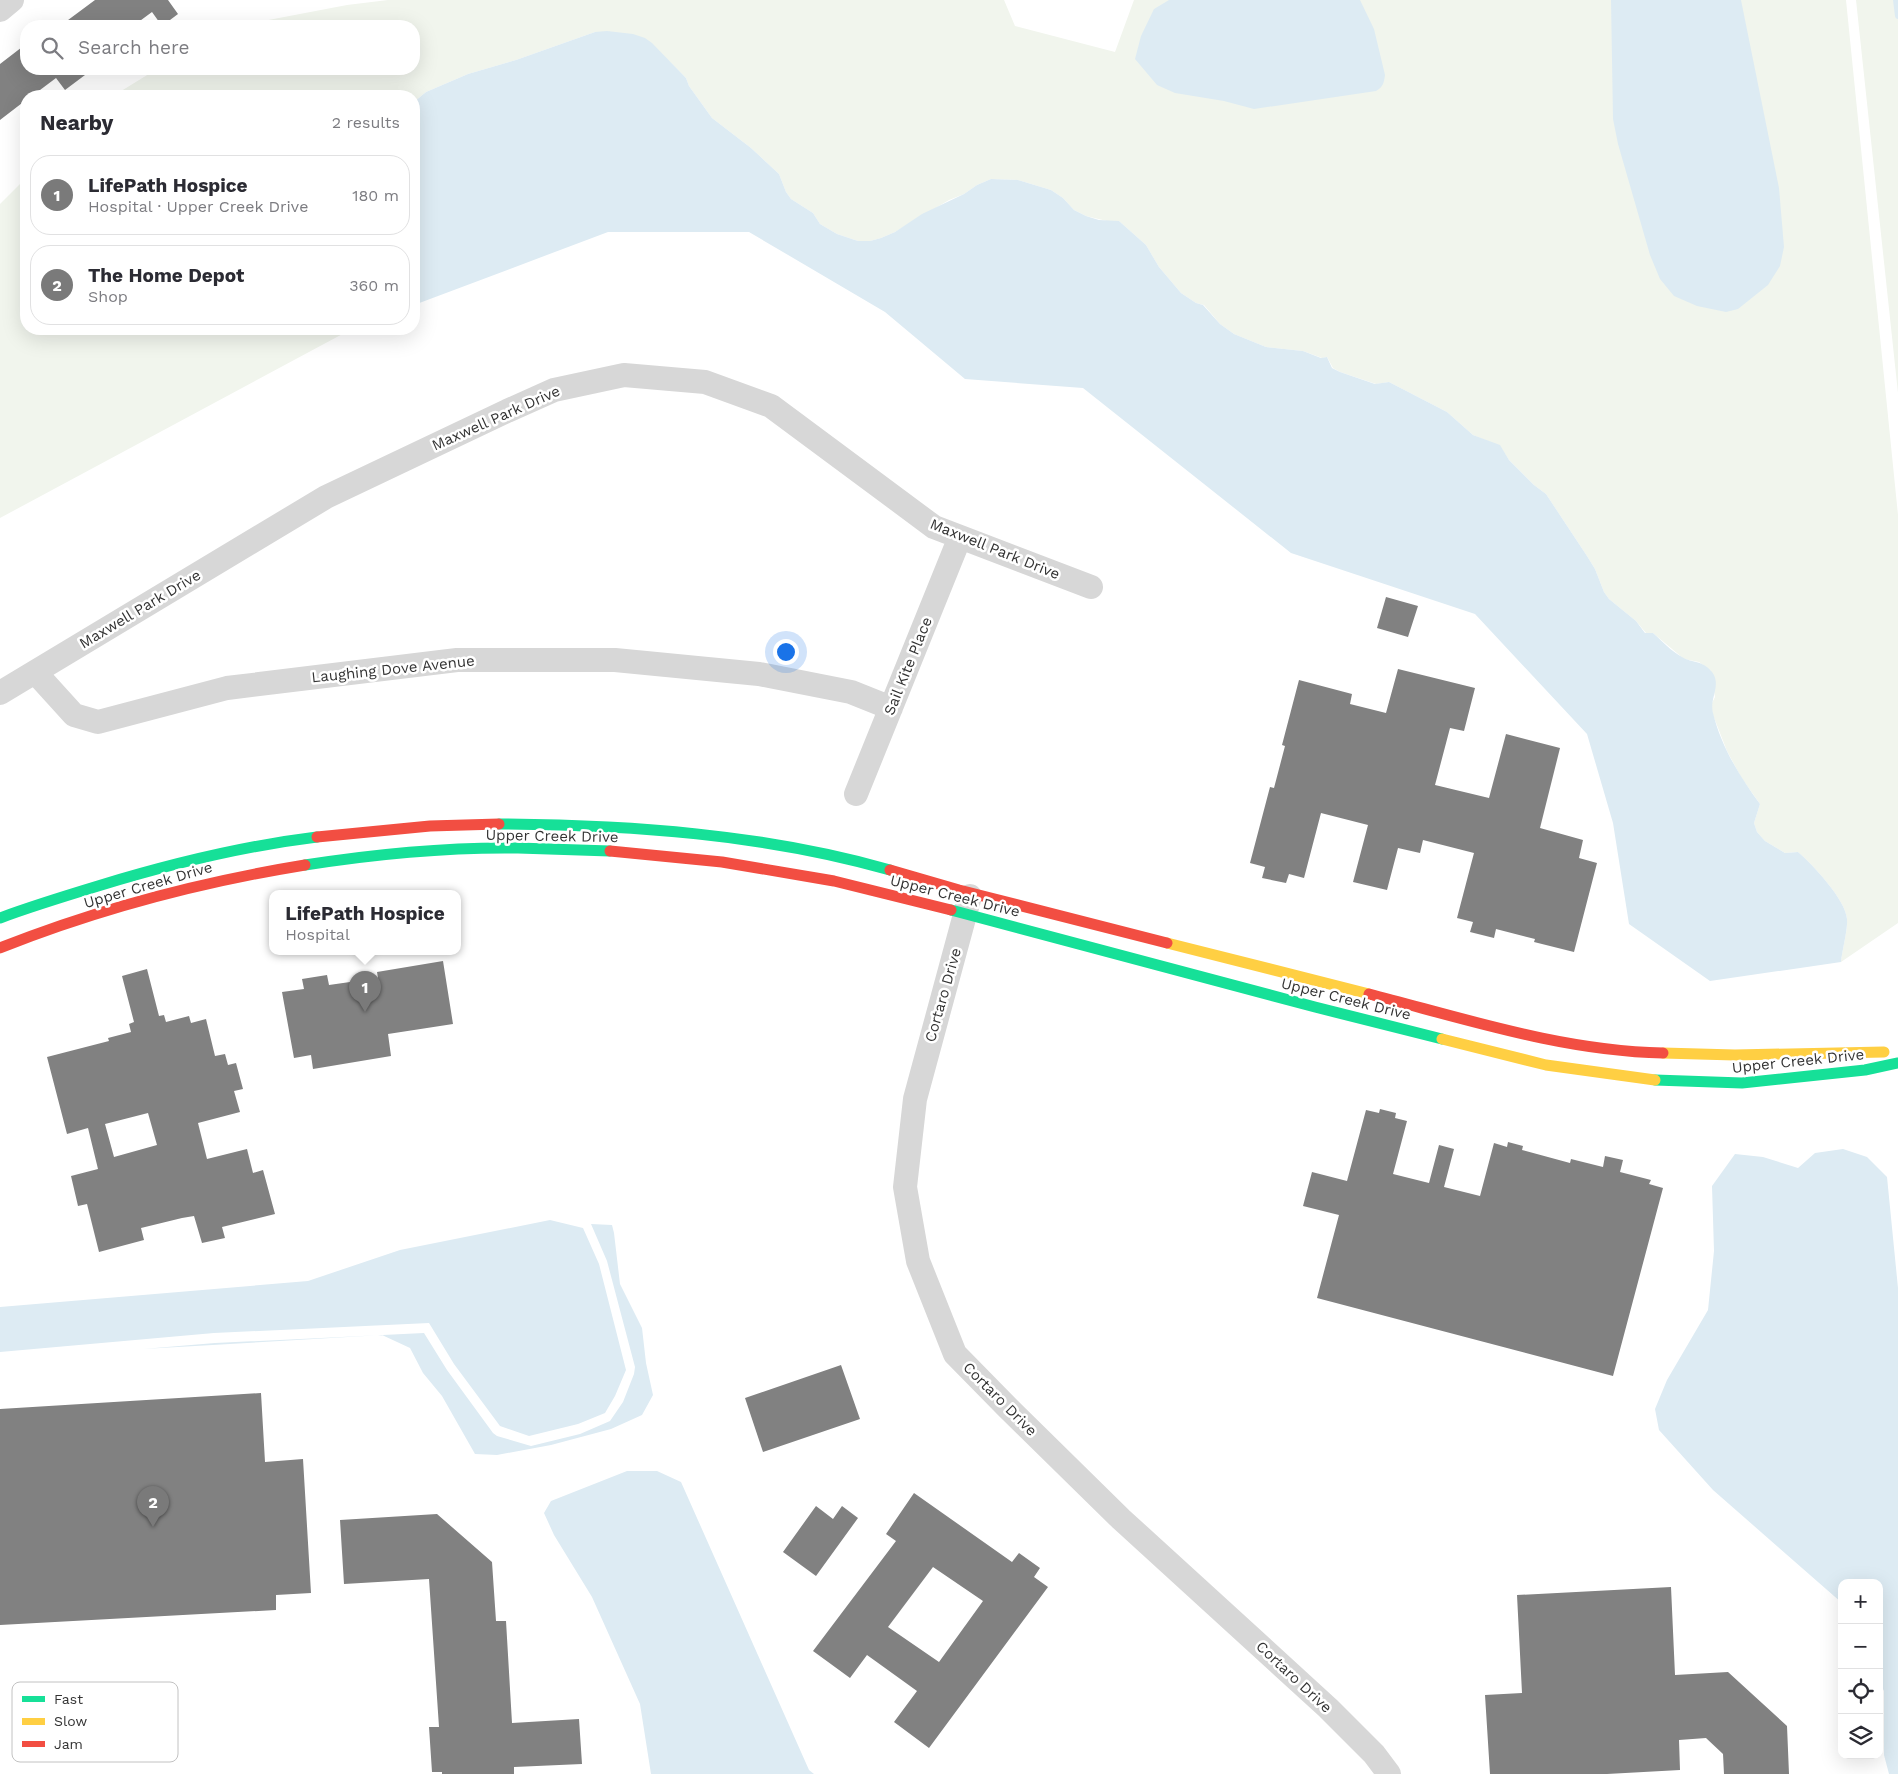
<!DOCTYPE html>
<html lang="en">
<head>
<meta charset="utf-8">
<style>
  body { margin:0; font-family:"Work Sans",sans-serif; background:#f7f7f7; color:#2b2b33 }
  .controls { position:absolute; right:15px; bottom:15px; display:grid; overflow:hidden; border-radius:10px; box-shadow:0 5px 20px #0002 }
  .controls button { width:45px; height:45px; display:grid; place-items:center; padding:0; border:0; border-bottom:1px solid #e1e1e2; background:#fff; color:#2b2b33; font:25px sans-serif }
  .you { position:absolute; left:785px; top:651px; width:18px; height:18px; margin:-12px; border:4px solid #fff; border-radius:50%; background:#1a73e8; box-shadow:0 0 0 8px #1a73e833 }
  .badge { display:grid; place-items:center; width:32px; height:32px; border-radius:50%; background:#7a7a7a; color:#fff; font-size:16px; font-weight:700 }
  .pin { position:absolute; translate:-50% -41px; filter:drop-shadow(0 1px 2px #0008) }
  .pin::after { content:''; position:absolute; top:26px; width:18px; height:15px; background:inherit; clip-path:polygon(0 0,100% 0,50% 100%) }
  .popup { position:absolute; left:269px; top:890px; width:192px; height:65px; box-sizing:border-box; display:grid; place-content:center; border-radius:10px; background:#fff; filter:drop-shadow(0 1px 4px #0005); font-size:16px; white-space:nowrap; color:#7c7c81 }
  .popup b { font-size:19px; color:#2b2b33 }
  .popup::after { content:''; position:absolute; left:50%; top:100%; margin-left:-10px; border:10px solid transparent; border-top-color:#fff }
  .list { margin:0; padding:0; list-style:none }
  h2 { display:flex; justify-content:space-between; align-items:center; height:65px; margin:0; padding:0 20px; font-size:21px }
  h2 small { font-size:16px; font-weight:400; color:#7c7c81 }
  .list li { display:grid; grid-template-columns:32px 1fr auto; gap:15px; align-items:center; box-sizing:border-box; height:80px; margin:0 10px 10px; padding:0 10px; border:1px solid #e1e1e2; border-radius:20px }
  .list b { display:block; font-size:19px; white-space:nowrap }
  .list p { margin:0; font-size:16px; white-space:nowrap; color:#7c7c81 }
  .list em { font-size:16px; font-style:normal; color:#7c7c81 }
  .icon { flex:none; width:28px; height:28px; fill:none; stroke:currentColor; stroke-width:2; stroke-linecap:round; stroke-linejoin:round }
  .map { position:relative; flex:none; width:1898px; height:1774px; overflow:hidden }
  .search { position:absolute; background:#fff; box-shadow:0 5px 20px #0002; left:20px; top:20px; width:400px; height:55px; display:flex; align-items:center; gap:12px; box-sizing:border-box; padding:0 18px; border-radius:20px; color:#7c7c81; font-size:19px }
  .panel { position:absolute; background:#fff; box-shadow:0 5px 20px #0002; left:20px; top:90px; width:400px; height:245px; border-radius:20px }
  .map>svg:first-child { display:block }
</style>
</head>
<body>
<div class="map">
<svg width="1898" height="1774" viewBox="0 0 1898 1774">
  <rect width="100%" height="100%" fill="#fff"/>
  <path fill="#f1f5ed" d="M 388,0 L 1004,0 L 1015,26 L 1115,52 L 1134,0 L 1846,0 L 1898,515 L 1898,923 L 1841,962 C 1842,950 1848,930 1847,919 C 1846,900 1812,864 1798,852 L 1785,853 L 1765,841 L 1757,832 L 1754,823 L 1760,804 L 1741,777 L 1727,751 L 1713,715 L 1711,705 L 1715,697 L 1711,671 L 1699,662 L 1684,659 L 1653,633 L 1646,633 L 1636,621 L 1609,599 L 1604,592 L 1595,569 L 1587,556 L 1546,494 L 1534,485 L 1509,460 L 1500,446 L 1473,435 L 1447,412 L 1389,382 L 1376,384 L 1340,372 L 1333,368 L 1327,357 L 1322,358 L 1303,351 L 1266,347 L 1234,334 L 1220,324 L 1204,305 L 1196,303 L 1181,293 L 1159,267 L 1146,245 L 1119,221 L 1111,222 L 1086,216 L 1074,210 L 1063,198 L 1051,190 L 1018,180 L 991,179 L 977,185 L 964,194 L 949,200 L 895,232 L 881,238 L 870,241 L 858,241 L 837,234 L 820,224 L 813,213 L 791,199 L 786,192 L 779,174 L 751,148 L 712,118 L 689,86 L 686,78 L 669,61 L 595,32 L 516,60 L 468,74 L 426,92 L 414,102 L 414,96 L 113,96 L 157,69 L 414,69 L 414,26 L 237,26 L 347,5 Z
    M 1856,0 L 1898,0 L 1898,393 Z
    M 26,178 L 26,329 L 350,330 L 0,518 L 0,204 Z"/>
  <path fill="#ddebf3" d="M 1169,0 L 1360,0 L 1374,29 L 1385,75 C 1384,83 1383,87 1376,91 L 1254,109 L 1224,101 L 1175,93 L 1157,85 L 1135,59 L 1141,36 L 1154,9 Z
    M 1611,0 L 1741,0 L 1779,188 L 1784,247 L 1780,266 L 1768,285 L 1738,309 L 1726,312 L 1697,306 L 1674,296 L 1660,279 L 1650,255 L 1618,144 L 1613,119 Z
    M 607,31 L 633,34 L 645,38 L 652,43 L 686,78 L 689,86 L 712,118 L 751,148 L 779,174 L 786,192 L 791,199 L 813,213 L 820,224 L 837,234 L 858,241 L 870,241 L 881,238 L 895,232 L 922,214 L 964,194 L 977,185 L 991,179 L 1018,180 L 1051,190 L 1063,198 L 1074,210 L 1086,216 L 1099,220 L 1119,221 L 1146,245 L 1159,267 L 1181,293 L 1196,303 L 1203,305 L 1220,324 L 1234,334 L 1266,347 L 1303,351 L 1321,358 L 1327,357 L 1332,368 L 1340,372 L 1375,384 L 1389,382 L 1447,412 L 1473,435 L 1500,445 L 1509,460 L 1534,485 L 1546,494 L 1587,556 L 1595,569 L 1604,592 L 1609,599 L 1636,621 L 1645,633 L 1653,633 C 1662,641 1671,651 1682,657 C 1691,663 1703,660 1712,672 C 1722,685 1709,699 1713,713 C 1721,746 1740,777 1760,804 L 1754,823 L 1757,832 L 1765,841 L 1785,853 L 1798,852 C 1812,864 1846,900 1847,919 C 1848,929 1842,951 1841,962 L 1710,981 L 1629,924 L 1613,823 L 1587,734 L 1475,614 L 1291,553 L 1083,388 L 965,379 L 885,312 L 749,232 L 608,232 L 414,305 L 414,102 L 426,92 L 468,74 L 516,60 L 595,32 Z
    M 1843,1149 L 1867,1157 L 1887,1177 L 1898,1288 L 1898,1774 L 1889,1774 L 1884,1755 L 1884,1691 L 1879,1681 L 1879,1583 L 1842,1583 L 1842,1603 L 1713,1490 L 1659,1430 L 1655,1409 L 1667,1380 L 1708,1310 L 1714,1251 L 1712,1186 L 1735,1154 L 1763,1157 L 1798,1168 L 1815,1153 Z
    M 550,1220 L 583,1228 L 599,1264 L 626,1370 L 615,1396 L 605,1413 L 578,1424 L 529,1436 L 500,1426 L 454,1364 L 429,1323 L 214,1333 L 0,1352 L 0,1307 L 308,1281 L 400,1250 Z
    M 591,1224 L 612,1225 L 614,1233 L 620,1284 L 642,1328 L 646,1363 L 653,1395 L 642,1415 L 611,1429 L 551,1445 L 497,1455 L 475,1454 L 442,1396 L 423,1373 L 410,1348 L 382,1335 L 143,1349 L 215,1343 L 424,1333 L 447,1370 L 493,1433 L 497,1436 L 531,1446 L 580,1434 L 610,1421 L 623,1402 L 634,1374 L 635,1367 L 607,1261 Z
    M 627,1471 L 657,1471 L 681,1482 L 809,1770 L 814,1774 L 651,1774 L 640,1704 L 592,1597 L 554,1535 L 544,1513 L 551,1501 Z"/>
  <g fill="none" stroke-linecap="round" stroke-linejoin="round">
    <path stroke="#ddebf3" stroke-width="6" d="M 1896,0 L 1898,16"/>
  </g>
  <path fill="#818181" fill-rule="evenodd" d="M 95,0 L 168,0 L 178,14 L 162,26 L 152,12 L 133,26 L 60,26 Z
    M 26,44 L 26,69 L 93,69 L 65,90 L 56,78 L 32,96 L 26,96 L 26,100 L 0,120 L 0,64 Z
    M 1386,597 L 1418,606 L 1408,637 L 1377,628 Z
    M 1398,669 L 1475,688 L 1464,731 L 1450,728 L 1435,785 L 1489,798 L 1506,734 L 1560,748 L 1540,828 L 1583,840 L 1579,858 L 1597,863 L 1574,952 L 1534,942 L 1535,939 L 1496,929 L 1494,938 L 1470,932 L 1473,922 L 1457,918 L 1474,853 L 1423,840 L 1420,853 L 1398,848 L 1387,890 L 1353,882 L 1368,825 L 1321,813 L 1304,878 L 1289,874 L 1286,883 L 1262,878 L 1265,867 L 1250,863 L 1270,787 L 1274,788 L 1285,746 L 1282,745 L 1299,680 L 1352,694 L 1350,704 L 1386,713 Z
    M 443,961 L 453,1024 L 388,1034 L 391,1056 L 313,1069 L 311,1055 L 294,1058 L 282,992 L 304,989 L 302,979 L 327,975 L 329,985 L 378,978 L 377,972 Z
    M 147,969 L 159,1016 L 164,1015 L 166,1022 L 189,1016 L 191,1023 L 206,1019 L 215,1056 L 225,1054 L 228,1065 L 236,1063 L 243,1089 L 234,1091 L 240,1112 L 198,1123 L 207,1159 L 247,1149 L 253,1173 L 263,1170 L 275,1214 L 222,1227 L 225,1238 L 202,1243 L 194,1216 L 182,1218 L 141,1228 L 144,1240 L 99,1252 L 87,1204 L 78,1206 L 71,1176 L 98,1169 L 88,1128 L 67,1134 L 47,1057 L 109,1041 L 108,1038 L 131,1032 L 129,1024 L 134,1022 L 122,976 ZM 148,1113 L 157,1145 L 114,1157 L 105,1124 Z
    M 1380,1109 L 1396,1113 L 1395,1118 L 1407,1121 L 1393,1174 L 1429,1183 L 1439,1145 L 1454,1149 L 1444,1187 L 1480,1196 L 1494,1143 L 1507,1147 L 1508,1142 L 1523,1146 L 1522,1150 L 1570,1163 L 1571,1159 L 1603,1167 L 1605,1156 L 1623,1160 L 1620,1172 L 1651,1180 L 1649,1184 L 1663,1188 L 1613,1376 L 1317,1298 L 1339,1215 L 1303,1206 L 1312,1172 L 1347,1181 L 1366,1110 L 1379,1113 Z
    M 841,1365 L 860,1419 L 763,1452 L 745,1398 Z
    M 261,1393 L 265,1462 L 303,1459 L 311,1593 L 276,1595 L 276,1610 L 0,1625 L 0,1409 Z
    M 914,1493 L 1012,1562 L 1019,1553 L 1040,1568 L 1034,1577 L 1048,1587 L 929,1748 L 894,1722 L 917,1691 L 867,1655 L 850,1678 L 813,1651 L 896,1541 L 886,1534 ZM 933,1567 L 983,1601 L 939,1662 L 888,1627 Z
    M 816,1506 L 833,1519 L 842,1506 L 858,1518 L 816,1576 L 783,1552 Z
    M 437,1514 L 492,1562 L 496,1621 L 506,1621 L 512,1723 L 579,1719 L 582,1764 L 514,1767 L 514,1774 L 442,1774 L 442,1772 L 432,1772 L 429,1727 L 439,1727 L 429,1579 L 344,1584 L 340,1520 Z
    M 1671,1587 L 1675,1675 L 1728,1672 L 1787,1726 L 1789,1774 L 1724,1774 L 1723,1754 L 1706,1738 L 1679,1740 L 1680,1770 L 1607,1774 L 1490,1774 L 1485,1695 L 1522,1693 L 1517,1595 Z"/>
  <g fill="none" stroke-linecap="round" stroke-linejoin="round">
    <path stroke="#d7d7d7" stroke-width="24" d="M 0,10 L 12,0
      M 35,672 L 74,715 L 98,722 L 227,688 L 457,660 L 615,660 L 759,674 L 851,692 L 891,708
      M 0,693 L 326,497 L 507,411 L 554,390 L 624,375 L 705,382 L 771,406 L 934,527 L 1091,587
      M 856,794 L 960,537
      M 970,896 L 915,1099 L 905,1187 L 918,1261 L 955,1354 L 1007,1407 L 1121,1519 L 1328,1708 L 1374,1754 L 1389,1774"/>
    <path stroke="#16e098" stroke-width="11" d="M 499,824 C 630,825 764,834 890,870
      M 305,865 C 375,854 447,847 518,848 C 549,849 580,850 610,851
      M 951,910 L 1315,1007 L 1442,1039
      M 0,918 C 32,906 65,896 98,886 C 170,864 243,846 317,837
      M 1655,1080 L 1742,1083 L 1865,1070 L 1898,1063"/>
    <path stroke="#ffcf43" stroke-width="11" d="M 1167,943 L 1369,994
      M 1442,1039 L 1546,1065 L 1655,1080
      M 1663,1053 L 1735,1055 L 1884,1052"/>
    <path stroke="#f24e42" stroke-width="11" d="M 317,837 L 430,826 L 499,824
      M 610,851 L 722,862 L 834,881 L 951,910
      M 890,870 L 959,890 L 1167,943
      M 0,948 C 98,909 201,882 305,865
      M 1369,994 C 1466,1019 1563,1051 1663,1053"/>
  </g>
  <g text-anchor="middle" stroke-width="5" stroke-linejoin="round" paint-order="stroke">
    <g font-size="15" fill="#333" stroke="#fff">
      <text transform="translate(496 418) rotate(-24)" y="5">Maxwell Park Drive</text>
      <text transform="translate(995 549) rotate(22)" y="5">Maxwell Park Drive</text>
      <text transform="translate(140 609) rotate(-31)" y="5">Maxwell Park Drive</text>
      <text transform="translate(908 666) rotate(-68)" y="5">Sail Kite Place</text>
      <text transform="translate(393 669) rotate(-6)" y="5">Laughing Dove Avenue</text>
      <text transform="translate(552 836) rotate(1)" y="5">Upper Creek Drive</text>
      <text transform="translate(148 885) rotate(-16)" y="5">Upper Creek Drive</text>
      <text transform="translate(955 896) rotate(14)" y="5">Upper Creek Drive</text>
      <text transform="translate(943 995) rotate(-74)" y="5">Cortaro Drive</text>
      <text transform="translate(1346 999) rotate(14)" y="5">Upper Creek Drive</text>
      <text transform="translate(1798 1061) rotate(-6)" y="5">Upper Creek Drive</text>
      <text transform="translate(1000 1399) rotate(45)" y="5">Cortaro Drive</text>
      <text transform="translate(1294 1677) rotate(43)" y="5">Cortaro Drive</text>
    </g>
  </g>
  <rect x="12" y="1682" width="166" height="80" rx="8" fill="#fff" stroke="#c2c2c2" stroke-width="1"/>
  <rect x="22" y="1696" width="23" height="6" fill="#16e098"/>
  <rect x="22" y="1718" width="23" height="7" fill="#ffcf43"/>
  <rect x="22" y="1741" width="23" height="6" fill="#f24e42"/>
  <g font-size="14" fill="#333">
    <text x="54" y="1704">Fast</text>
    <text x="54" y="1726">Slow</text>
    <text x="54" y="1749">Jam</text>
  </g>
</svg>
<div class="controls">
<button>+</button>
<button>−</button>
<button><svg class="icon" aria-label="locate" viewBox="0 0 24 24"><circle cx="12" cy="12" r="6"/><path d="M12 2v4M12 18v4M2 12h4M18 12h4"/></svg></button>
<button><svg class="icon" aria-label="layers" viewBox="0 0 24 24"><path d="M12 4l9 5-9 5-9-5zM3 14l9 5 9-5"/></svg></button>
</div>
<div class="you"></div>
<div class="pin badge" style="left:365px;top:1012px">1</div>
<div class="popup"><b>LifePath Hospice</b>Hospital</div>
<div class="pin badge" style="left:153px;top:1527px">2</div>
<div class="search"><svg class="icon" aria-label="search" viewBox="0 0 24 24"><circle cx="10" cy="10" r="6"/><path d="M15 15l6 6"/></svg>Search here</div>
<section class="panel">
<h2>Nearby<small>2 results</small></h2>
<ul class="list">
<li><span class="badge">1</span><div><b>LifePath Hospice</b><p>Hospital · Upper Creek Drive</p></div><em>180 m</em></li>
<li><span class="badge">2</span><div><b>The Home Depot</b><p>Shop</p></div><em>360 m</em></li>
</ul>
</section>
</div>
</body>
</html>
